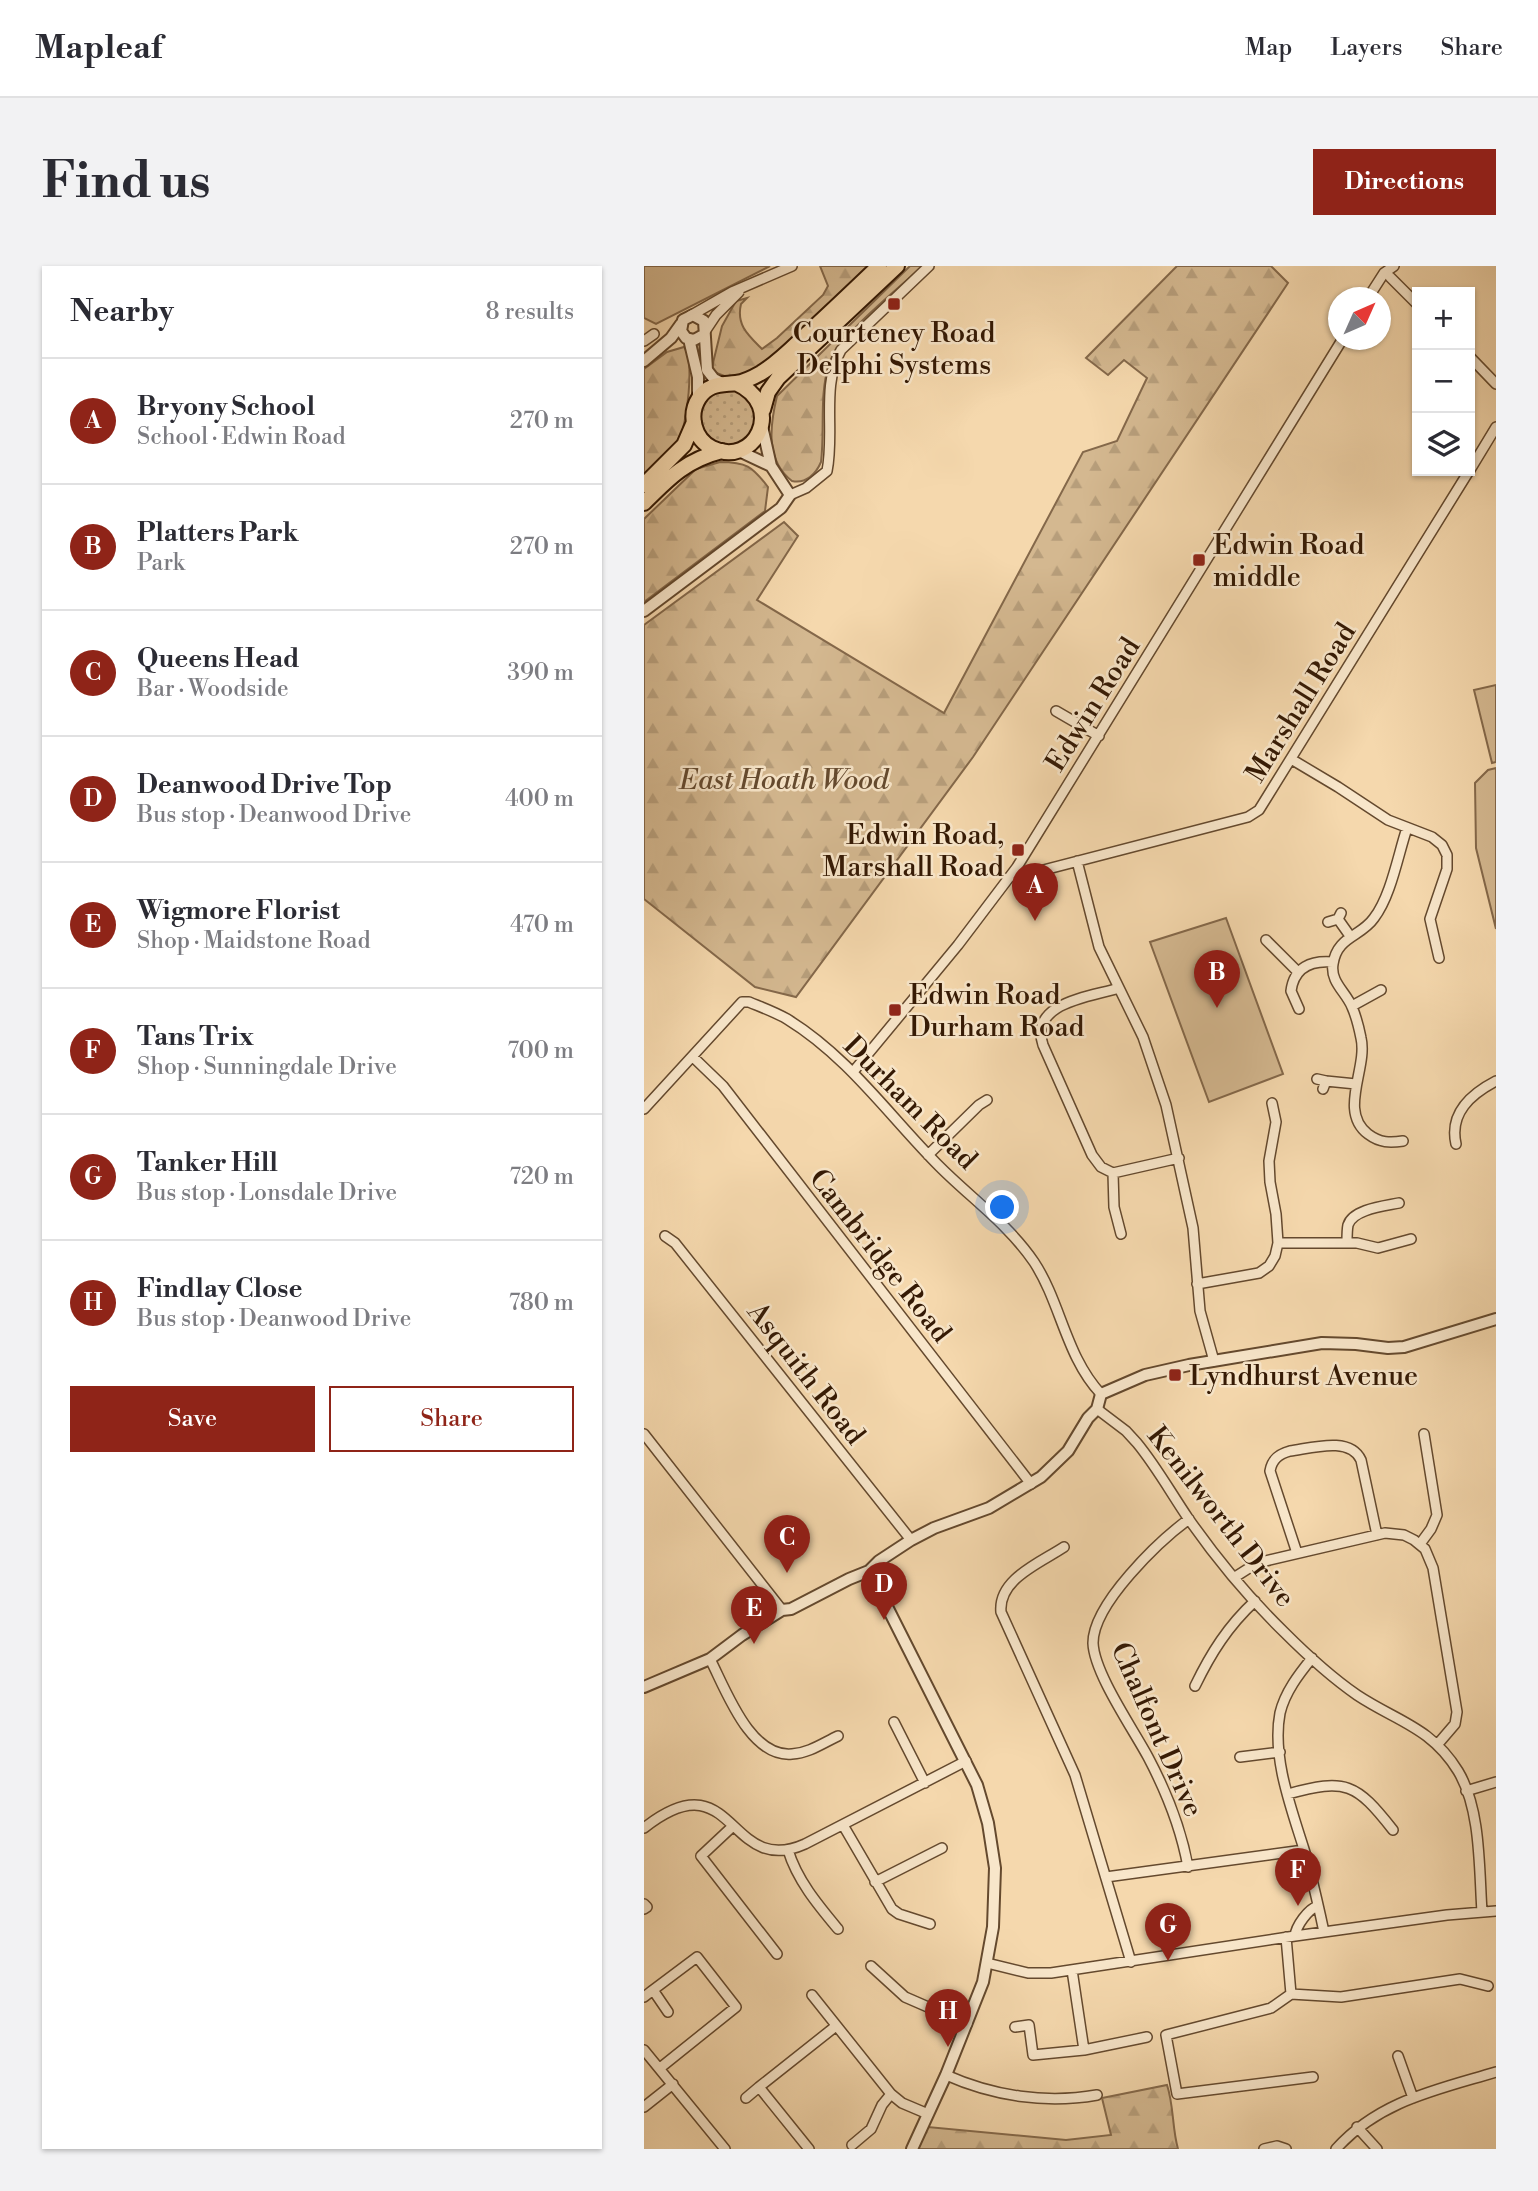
<!DOCTYPE html>
<html lang="en">
<head>
<meta charset="utf-8">
<style>
  body { margin:0; font-family:"Libre Bodoni",serif; background:#f2f2f3; color:#2b2b33 }
  .controls { position:absolute; right:21px; top:21px; display:grid; overflow:hidden; border-radius:0px; box-shadow:0 2px 5px #0004 }
  .controls button { width:63px; height:63px; display:grid; place-items:center; padding:0; border:0; border-bottom:2px solid #e1e1e2; background:#fff; color:#2b2b33; font:35px sans-serif }
  .compass { position:absolute; left:684px; top:21px; width:63px; height:63px; border-radius:50%; background:#fff; box-shadow:0 2px 5px #0004; rotate:45deg }
  .you { position:absolute; left:359px; top:942px; width:24px; height:24px; margin:-18px; border:5px solid #fff; border-radius:50%; background:#1a73e8; box-shadow:0 0 0 10px #1a73e833 }
  .badge { display:grid; place-items:center; width:46px; height:46px; border-radius:50%; background:#8f2418; color:#fff; font-size:23px; font-weight:700 }
  .pin { position:absolute; translate:-50% -58px; filter:drop-shadow(0 2px 4px #0008) }
  .pin::after { content:''; position:absolute; top:37px; width:24px; height:21px; background:inherit; clip-path:polygon(0 0,100% 0,50% 100%) }
  .list { margin:0; padding:0; list-style:none }
  h2 { display:flex; justify-content:space-between; align-items:center; height:91px; margin:0; padding:0 28px; font-size:30px }
  h2 small { font-size:23px; font-weight:400; color:#7c7c81 }
  .list li { display:grid; grid-template-columns:46px 1fr auto; gap:21px; align-items:center; box-sizing:border-box; height:126px; padding:0 28px; border-top:2px solid #e1e1e2 }
  .list b { display:block; font-size:26px; white-space:nowrap }
  .list p { margin:0; font-size:23px; white-space:nowrap; color:#7c7c81 }
  .list em { font-size:23px; font-style:normal; color:#7c7c81 }
  .actions { display:flex; gap:14px; padding:21px 28px }
  .actions a { flex:1; padding:16px 0; border:2px solid #8f2418; border-radius:0px; text-align:center; font-size:24px; color:#8f2418 }
  .actions .main { background:#8f2418; color:#fff }
  .icon { flex:none; width:38px; height:38px; fill:none; stroke:currentColor; stroke-width:2; stroke-linecap:round; stroke-linejoin:round }
  .map { position:relative; flex:none; width:852px; height:1883px; overflow:hidden; border-radius:0px }
  header { display:flex; align-items:center; gap:42px; box-sizing:border-box; height:98px; padding:0 35px; background:#fff; border-bottom:2px solid #e1e1e2 }
  header strong { font-size:33px }
  nav { display:flex; gap:38px; margin-inline-start:auto; font-size:24px }
  .intro { display:flex; align-items:center; justify-content:space-between; box-sizing:border-box; height:168px; padding:0 42px }
  h1 { margin:0; font-size:49px }
  .button { padding:18px 32px; border-radius:0px; background:#8f2418; color:#fff; font-size:24px; font-weight:700 }
  main { display:flex; gap:42px; padding:0 42px }
  aside { flex:1; background:#fff; border-radius:0px; box-shadow:0 2px 5px #0004 }
  .map>svg:first-child { display:block }
</style>
</head>
<body>
<header>
<strong>Mapleaf</strong>
<nav><a>Map</a><a>Layers</a><a>Share</a></nav>
</header>
<div class="intro"><h1>Find us</h1><a class="button">Directions</a></div>
<main>
<aside>
<h2>Nearby<small>8 results</small></h2>
<ul class="list">
<li><span class="badge">A</span><div><b>Bryony School</b><p>School · Edwin Road</p></div><em>270 m</em></li>
<li><span class="badge">B</span><div><b>Platters Park</b><p>Park</p></div><em>270 m</em></li>
<li><span class="badge">C</span><div><b>Queens Head</b><p>Bar · Woodside</p></div><em>390 m</em></li>
<li><span class="badge">D</span><div><b>Deanwood Drive Top</b><p>Bus stop · Deanwood Drive</p></div><em>400 m</em></li>
<li><span class="badge">E</span><div><b>Wigmore Florist</b><p>Shop · Maidstone Road</p></div><em>470 m</em></li>
<li><span class="badge">F</span><div><b>Tans Trix</b><p>Shop · Sunningdale Drive</p></div><em>700 m</em></li>
<li><span class="badge">G</span><div><b>Tanker Hill</b><p>Bus stop · Lonsdale Drive</p></div><em>720 m</em></li>
<li><span class="badge">H</span><div><b>Findlay Close</b><p>Bus stop · Deanwood Drive</p></div><em>780 m</em></li>
</ul>
<div class="actions"><a class="main">Save</a><a>Share</a></div>
</aside>
<div class="map">
<svg width="852" height="1883" viewBox="0 0 852 1883">
  <defs>
    <pattern id="grass-dots" width="8" height="8" patternUnits="userSpaceOnUse" patternTransform="scale(1.75)"><rect width="8" height="8" fill="#d4b890"/><path d="M2 2h.1M6 6h.1" fill="none" stroke="#b79e7b" stroke-width="1.8" stroke-linecap="round"/></pattern>
    <pattern id="forest-firs" width="22" height="20" patternUnits="userSpaceOnUse" patternTransform="scale(1.75)"><rect width="22" height="20" fill="#d4b890"/><path d="M5 1l3.5 6h-7zM16 11l3.5 6h-7z" fill="#b79e7b"/></pattern>
  </defs>
  <rect width="100%" height="100%" fill="#f5d8ad"/>
  <filter id="stains"><feTurbulence type="fractalNoise" baseFrequency=".00286" numOctaves="4"/><feColorMatrix values="0 0 0 0 .2 0 0 0 0 .09 0 0 0 0 .02 0 0 0 .5 -.17"/></filter>
  <radialGradient id="worn" r=".72"><stop offset=".6" stop-color="#630" stop-opacity="0"/><stop offset="1" stop-color="#630" stop-opacity=".3"/></radialGradient>
  <path fill="url(#grass-dots)" stroke="#84684a" stroke-width="2" d="M55 151a28 28 0 1 1 56 0a28 28 0 1 1-56 0Z"/>
  <path fill="url(#forest-firs)" stroke="#84684a" stroke-width="2" d="M 176,0 L 228,0 L 130,93 L 107,107 L 83,111 L 70,106 L 68,101 L 78,60 L 92,35 L 103,32 L 97,38 C 92,59 104,69 118,83 L 133,72 L 179,29 L 184,20 Z
    M 266,0 L 279,0 C 256,21 193,71 185,98 C 175,129 181,164 177,196 C 172,208 162,218 148,215 C 121,194 126,159 133,130 Z
    M 533,0 L 627,0 L 644,17 L 329,491 L 152,731 L 111,721 L 0,633 L 0,359 L 140,256 L 154,270 L 113,334 L 300,447 L 439,186 L 473,175 L 503,112 L 480,94 L 464,109 L 442,92 Z
    M 40,81 C 51,95 43,158 35,174 C 28,187 10,200 0,211 L 0,103 L 23,86 Z
    M 76,196 C 102,196 108,200 124,221 L 121,245 L 0,336 L 0,253 L 52,203 Z
    M 523,1819 C 530,1840 528,1862 534,1883 L 273,1883 L 284,1861 L 422,1874 L 467,1869 L 458,1832 Z"/>
  <path fill="#d4b890" stroke="#84684a" stroke-width="2" d="M 0,0 L 126,0 L 12,58 L 0,52 Z
    M 852,419 L 852,496 L 848,497 L 830,424 Z
    M 852,502 L 852,663 L 832,582 L 831,517 L 844,504 Z
    M 582,652 L 639,808 L 565,836 L 506,676 Z"/>
  <g fill="none" stroke-linecap="round" stroke-linejoin="round">
    <defs>
      <path id="minor" d="M 746,11 L 773,38
        M 724,32 L 740,7 L 750,0
        M 46,50 L 88,26 L 148,0
        M 62,64 L 72,49 L 95,26
        M 0,75 L 10,68
        M 826,91 L 852,118
        M 826,204 L 852,161
        M 146,229 L 162,222 L 183,205 C 191,167 177,119 197,84 L 285,0
        M 412,445 L 455,470
        M 647,493 L 694,521 L 744,554 L 788,571 L 798,579 L 803,589 L 803,603 L 786,653 L 795,692
        M 433,595 L 455,681 L 499,771 L 522,839 L 549,962 L 556,1045 L 570,1095
        M 368,610 L 373,611 L 604,551 L 615,544 L 825,205
        M 694,653 L 706,670
        M 684,656 L 694,653 L 697,647
        M 622,674 L 654,706
        M 475,722 C 447,731 385,736 399,779 L 448,889 L 457,901 L 469,907 L 535,892
        M 708,740 L 737,724
        M 655,743 L 647,725 C 650,701 667,694 689,696
        M 49,791 L 79,820 L 387,1218
        M 209,806 L 314,679 L 373,601 L 698,74
        M 673,813 L 682,815 L 679,823
        M 682,815 L 712,818
        M 0,843 L 98,736 L 105,736 C 117,741 131,746 143,753 C 205,791 246,851 296,901 C 327,932 365,959 390,996 C 417,1037 422,1091 457,1128
        M 759,875 C 746,877 736,877 724,868 C 694,845 724,802 717,772 C 715,762 712,750 708,741 C 702,726 686,716 689,698 C 693,670 717,671 730,652 C 747,630 754,589 763,562
        M 812,878 C 805,847 827,828 852,815
        M 284,889 L 335,839 L 343,834
        M 469,907 L 470,941 L 477,968
        M 21,970 L 31,977 L 267,1274
        M 703,976 C 703,971 703,964 704,959 C 709,943 741,940 755,937
        M 634,977 L 713,977 L 734,982 L 767,973
        M 553,1018 L 615,1007 L 625,1000 L 631,990 L 634,977 L 632,948 L 626,916 L 625,895 L 632,856 L 628,837
        M 453,1143 L 482,1165 L 493,1177 C 512,1200 527,1227 544,1252 C 572,1292 605,1332 640,1366 C 663,1389 687,1411 713,1429 C 752,1455 787,1461 814,1505 C 837,1543 835,1602 838,1646
        M 0,1168 L 138,1344
        M 776,1278 L 787,1263 L 793,1249 L 780,1168
        M 420,1281 C 396,1297 354,1313 357,1346 L 431,1509 L 487,1696
        M 653,1287 L 626,1205 C 628,1193 635,1188 646,1185 C 668,1182 706,1170 717,1194 L 733,1269
        M 591,1311 L 613,1297 L 741,1267 L 760,1269 L 770,1274 L 781,1283 L 789,1302 L 813,1446 L 811,1458 L 793,1479
        M 668,1392 C 655,1408 641,1426 636,1447 C 627,1494 650,1549 663,1593 C 669,1617 675,1642 680,1666
        M 66,1393 C 82,1424 106,1492 148,1488 C 165,1487 179,1477 194,1470
        M 551,1420 C 567,1387 584,1360 611,1335
        M 250,1456 L 281,1517
        M 596,1491 L 636,1486
        M 822,1525 L 852,1516
        M 644,1528 C 702,1512 712,1517 749,1564
        M 199,1559 L 248,1643 L 255,1648 L 286,1658
        M 89,1560 L 57,1590 L 133,1688
        M 0,1562 C 91,1490 83,1613 161,1578 L 322,1495
        M 144,1584 C 153,1614 174,1639 194,1663
        M 544,1601 C 537,1562 523,1527 504,1491 C 489,1463 450,1407 449,1377 C 449,1338 515,1275 545,1253
        M 462,1611 L 660,1584
        M 231,1616 L 298,1582
        M 0,1638 L 3,1641 L 0,1643
        M 651,1670 C 652,1660 664,1643 674,1640
        M 642,1671 L 647,1728 L 627,1742 L 522,1769 L 533,1828 L 669,1811
        M 343,1697 L 384,1707 L 407,1707 L 651,1670 L 803,1649 L 852,1645
        M 227,1700 L 261,1731 L 323,1758
        M 428,1704 L 440,1784
        M 647,1728 L 697,1731 L 816,1713 L 844,1720
        M 168,1729 L 247,1828 L 258,1837 L 284,1848
        M 0,1731 L 9,1724
        M 371,1761 L 385,1759 L 389,1789 L 440,1784 L 503,1771
        M 0,1784 L 81,1883
        M 754,1790 L 769,1832
        M 16,1802 L 92,1741 L 53,1691 L 9,1724 L 24,1746
        M 302,1809 C 349,1830 402,1838 453,1829
        M 102,1832 L 115,1821
        M 0,1841 L 29,1818
        M 713,1861 L 733,1883
        M 208,1879 L 227,1863 L 238,1839 L 247,1828
        M 165,1883 L 115,1821 L 192,1760
        M 620,1883 L 633,1880 L 642,1883
        M 692,1883 C 735,1835 792,1824 852,1806"/>
      <path id="tertiary" d="M 59,69 L 50,74 L 42,72 L 37,65 L 39,54 L 49,49 L 60,55 L 63,104 L 70,113 L 78,117
        M 45,73 L 54,111 L 54,133
        M 0,95 L 27,72 L 37,58
        M 95,185 L 127,200
        M 0,345 L 137,242 L 146,229 L 127,200 L 118,160
        M 225,1305 L 333,1519 L 344,1557 L 351,1602 L 349,1661 L 339,1716 L 302,1809 L 268,1883
        M 0,1421 L 66,1393 L 98,1369 L 138,1344 L 147,1343 L 205,1313 L 225,1305 L 235,1295 L 267,1274 L 290,1262 L 345,1242 L 397,1211 L 424,1185 L 444,1152 L 453,1143 L 457,1128 L 501,1109 L 545,1099 L 678,1077 L 712,1078 L 744,1082 L 760,1081 L 852,1053"/>
      <path id="primary" d="M 92,117 C 143,140 110,203 68,182 C 50,173 44,149 55,132 C 65,117 77,119 92,117 C 100,116 110,111 117,107 C 135,96 150,80 165,66 C 189,44 212,22 235,0
        M 119,144 L 124,126 L 134,112 L 253,0
        M 0,219 L 40,179 L 50,156
        M 0,237 C 25,212 42,194 78,185"/>
    </defs>
    <use href="#minor" stroke="#64492e" stroke-width="12"/>
    <use href="#tertiary" stroke="#64492e" stroke-width="14"/>
    <use href="#primary" stroke="#341904" stroke-width="18"/>
    <use href="#minor" stroke="#f8e6ca" stroke-width="9"/>
    <use href="#tertiary" stroke="#f8e6ca" stroke-width="10"/>
    <use href="#primary" stroke="#f5d8ad" stroke-width="14"/>
  </g>
  <g fill="#8f2418" stroke="#f8e6ca" stroke-width="2.5">
    <rect x="243" y="31" width="14" height="14" rx="3.5"/>
    <rect x="548" y="287" width="14" height="14" rx="3.5"/>
    <rect x="367" y="577" width="14" height="14" rx="3.5"/>
    <rect x="244" y="737" width="14" height="14" rx="3.5"/>
    <rect x="524" y="1102" width="14" height="14" rx="3.5"/>
  </g>
  <g text-anchor="middle" stroke-width="5" stroke-linejoin="round" paint-order="stroke">
    <g font-size="28" fill="#341904" stroke="#f8e6ca" text-anchor="start">
      <text x="250" y="76" text-anchor="middle">Courteney Road<tspan x="250" dy="32">Delphi Systems</tspan></text>
      <text x="569" y="288">Edwin Road<tspan x="569" dy="32">middle</tspan></text>
      <text x="360" y="578" text-anchor="end">Edwin Road,<tspan x="360" dy="32">Marshall Road</tspan></text>
      <text x="265" y="738">Edwin Road<tspan x="265" dy="32">Durham Road</tspan></text>
      <text x="545" y="1119">Lyndhurst Avenue</text>
    </g>
    <g font-size="28" fill="#341904" stroke="#f8e6ca">
      <text transform="translate(656 436) rotate(-58)" y="10">Marshall Road</text>
      <text transform="translate(448 438) rotate(-58)" y="10">Edwin Road</text>
      <text transform="translate(267 836) rotate(45)" y="10">Durham Road</text>
      <text transform="translate(237 989) rotate(52)" y="10">Cambridge Road</text>
      <text transform="translate(163 1107) rotate(52)" y="10">Asquith Road</text>
      <text transform="translate(578 1250) rotate(52)" y="10">Kenilworth Drive</text>
      <text transform="translate(514 1463) rotate(66)" y="10">Chalfont Drive</text>
    </g>
    <g font-size="28" font-style="italic" fill="#64492e" stroke="#f8e6ca">
      <text x="140" y="523">East Hoath Wood</text>
    </g>
  </g>
  <rect width="100%" height="100%" filter="url(#stains)"/>
  <rect width="100%" height="100%" fill="url(#worn)"/>
</svg>
<div class="controls">
<button>+</button>
<button>−</button>
<button><svg class="icon" aria-label="layers" viewBox="0 0 24 24"><path d="M12 4l9 5-9 5-9-5zM3 14l9 5 9-5"/></svg></button>
</div>
<svg class="compass" viewBox="-18 -18 36 36"><path d="M0-13l5 13h-10z" fill="#e53935"/><path d="M0 13l5-13h-10z" fill="#7c7c81"/></svg>
<div class="you"></div>
<div class="pin badge" style="left:391px;top:655px">A</div>
<div class="pin badge" style="left:573px;top:742px">B</div>
<div class="pin badge" style="left:143px;top:1307px">C</div>
<div class="pin badge" style="left:240px;top:1354px">D</div>
<div class="pin badge" style="left:110px;top:1378px">E</div>
<div class="pin badge" style="left:654px;top:1640px">F</div>
<div class="pin badge" style="left:524px;top:1695px">G</div>
<div class="pin badge" style="left:304px;top:1781px">H</div>
</div>
</main>
</body>
</html>
